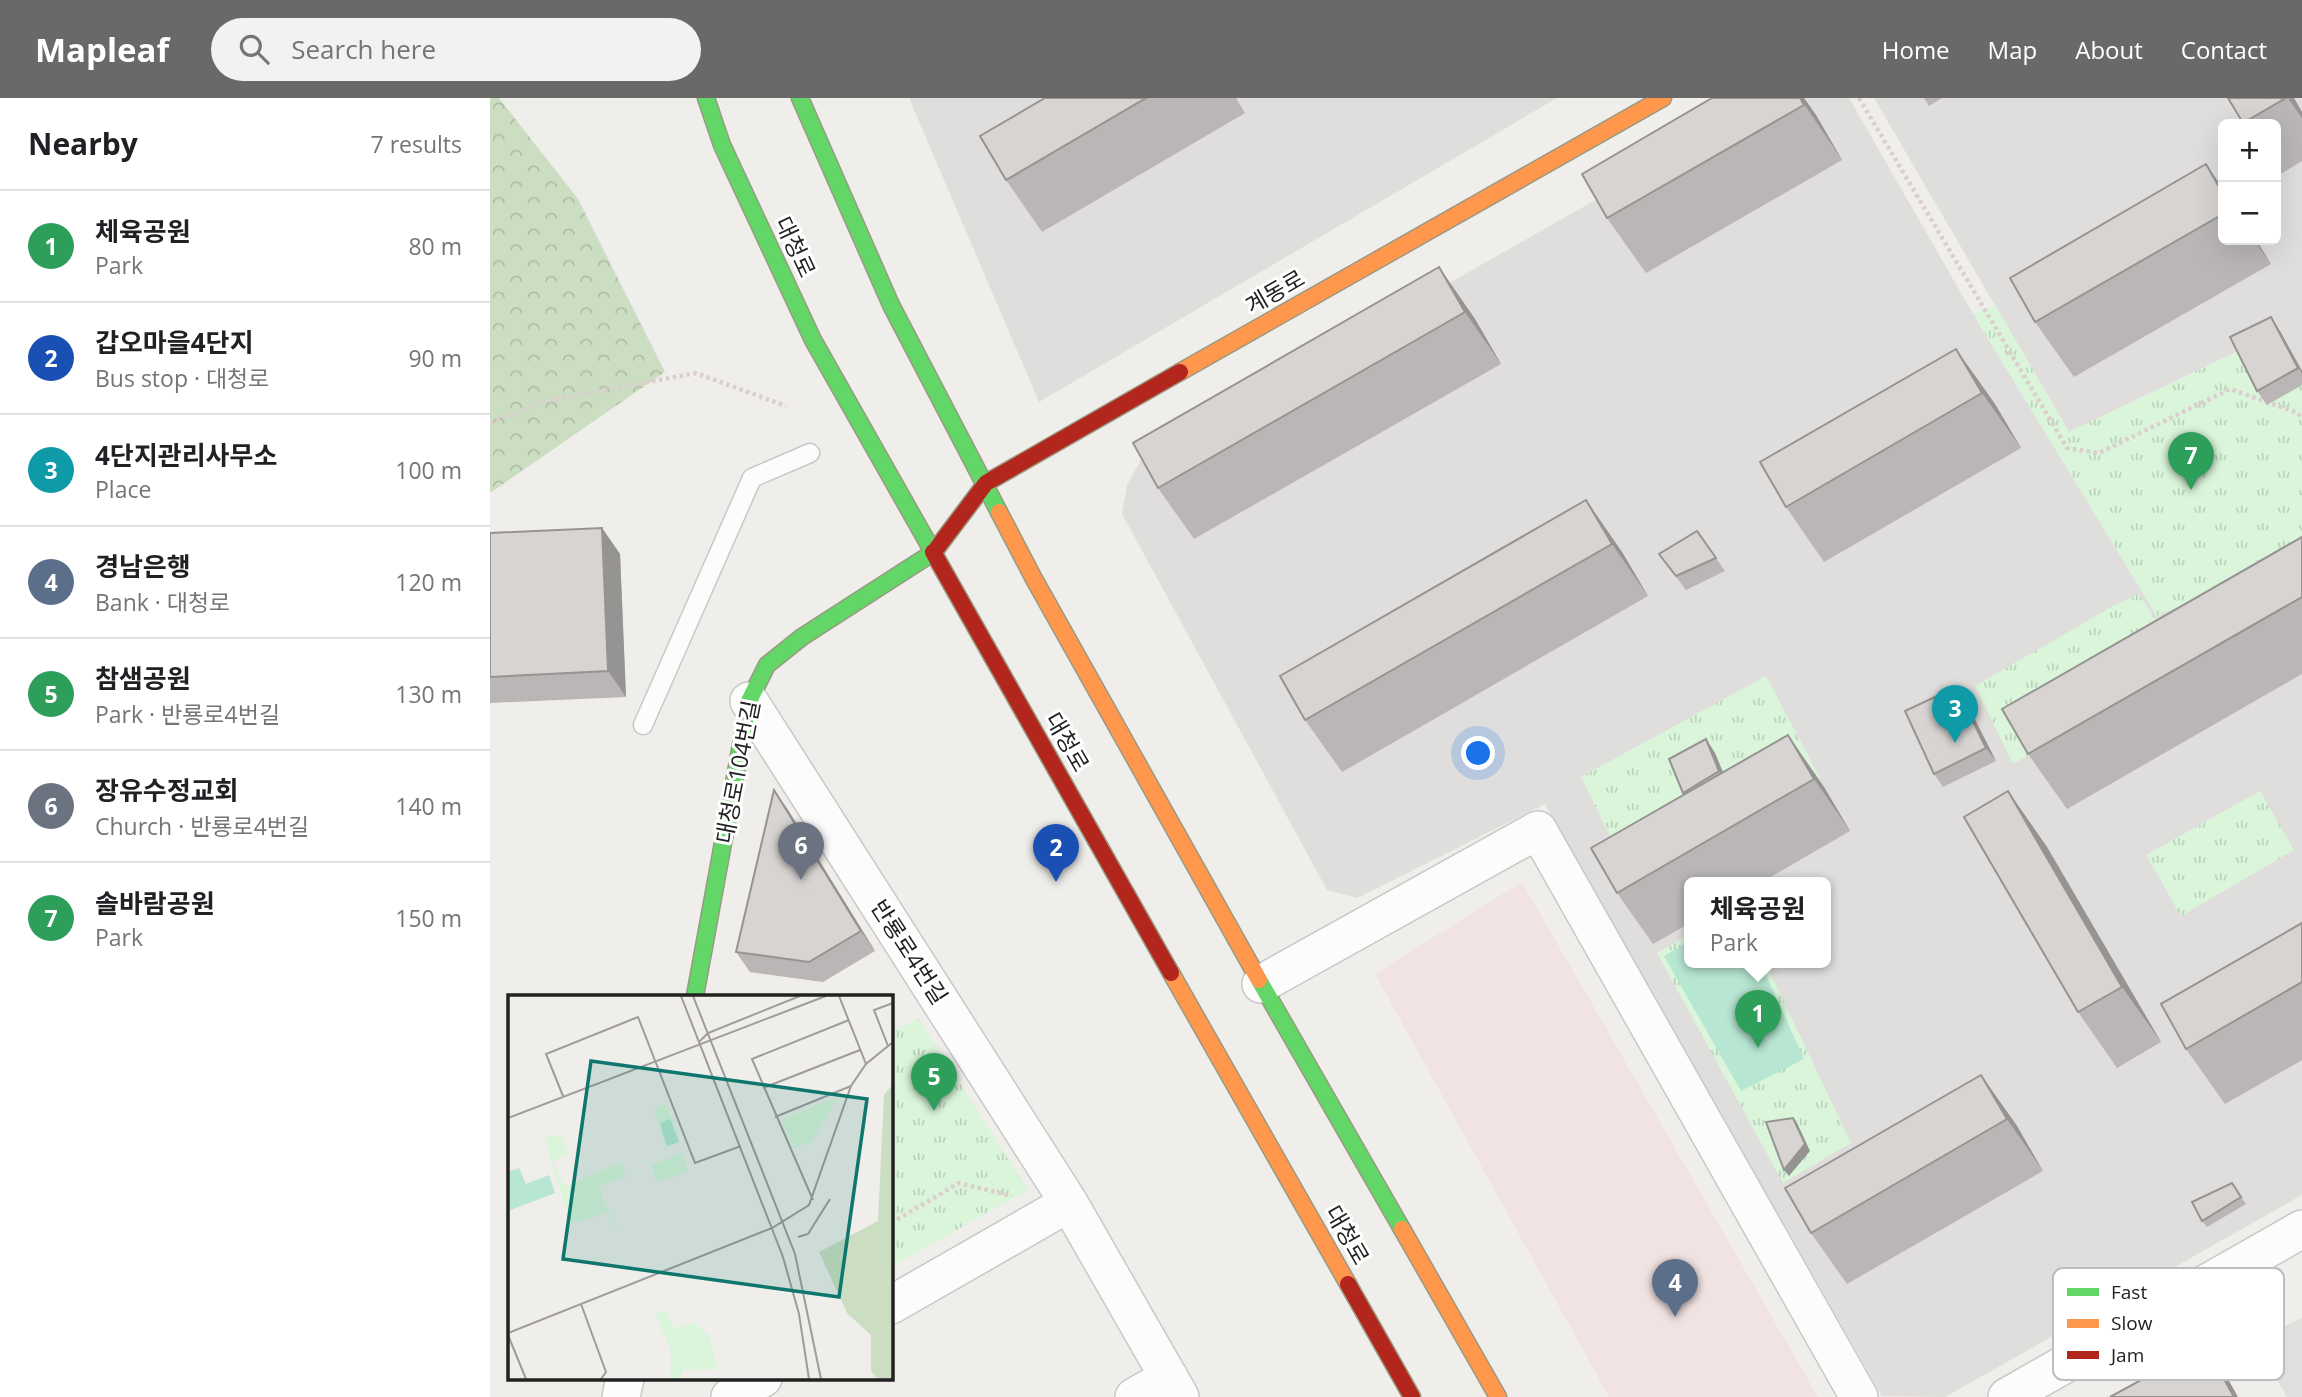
<!DOCTYPE html>
<html lang="en">
<head>
<meta charset="utf-8">
<style>
  body { margin:0; font-family:"Open Sans","Noto Sans KR",sans-serif; background:#f2f2f2; color:#202124 }
  .controls { position:absolute; right:21px; top:21px; display:grid; overflow:hidden; border-radius:10px; box-shadow:0 7px 28px #0002 }
  .controls button { width:63px; height:63px; display:grid; place-items:center; padding:0; border:0; border-bottom:2px solid #e0e0e0; background:#fff; color:#202124; font:35px sans-serif }
  .you { position:absolute; left:989px; top:656px; width:24px; height:24px; margin:-18px; border:5px solid #fff; border-radius:50%; background:#1a73e8; box-shadow:0 0 0 10px #1a73e833 }
  .badge { display:grid; place-items:center; width:46px; height:46px; border-radius:50%; background:#6a6968; color:#fff; font-size:23px; font-weight:700 }
  .pin { position:absolute; translate:-50% -58px; filter:drop-shadow(0 2px 4px #0008) }
  .pin::after { content:''; position:absolute; top:37px; width:24px; height:21px; background:inherit; clip-path:polygon(0 0,100% 0,50% 100%) }
  .popup { position:absolute; left:1194px; top:779px; width:147px; height:91px; box-sizing:border-box; display:grid; place-content:center; border-radius:10px; background:#fff; filter:drop-shadow(0 2px 5px #0005); font-size:23px; white-space:nowrap; color:#757577 }
  .popup b { font-size:26px; color:#202124 }
  .popup::after { content:''; position:absolute; left:50%; top:100%; margin-left:-14px; border:14px solid transparent; border-top-color:#fff }
  .list { margin:0; padding:0; list-style:none }
  h2 { display:flex; justify-content:space-between; align-items:center; height:91px; margin:0; padding:0 28px; font-size:30px }
  h2 small { font-size:23px; font-weight:400; color:#757577 }
  .list li { display:grid; grid-template-columns:46px 1fr auto; gap:21px; align-items:center; box-sizing:border-box; height:112px; padding:0 28px; border-top:2px solid #e0e0e0 }
  .list b { display:block; font-size:26px; white-space:nowrap }
  .list p { margin:0; font-size:23px; white-space:nowrap; color:#757577 }
  .list em { font-size:23px; font-style:normal; color:#757577 }
  .icon { flex:none; width:38px; height:38px; fill:none; stroke:currentColor; stroke-width:2; stroke-linecap:round; stroke-linejoin:round }
  .map { position:relative; flex:none; width:1812px; height:1299px; overflow:hidden }
  header { display:flex; align-items:center; gap:42px; box-sizing:border-box; height:98px; padding:0 35px; background:#6a6968; color:#fff }
  header strong { font-size:33px }
  nav { display:flex; gap:38px; margin-inline-start:auto; font-size:24px }
  .search { width:490px; height:63px; background:#f2f2f2; display:flex; align-items:center; gap:18px; box-sizing:border-box; padding:0 24px; border-radius:38px; color:#757577; font-size:26px }
  main { display:flex }
  aside { flex:1; background:#fff }
  .map>svg:first-child { display:block }
</style>
</head>
<body>
<header>
<strong>Mapleaf</strong>
<div class="search"><svg class="icon" aria-label="search" viewBox="0 0 24 24"><circle cx="10" cy="10" r="6"/><path d="M15 15l6 6"/></svg>Search here</div>
<nav><a>Home</a><a>Map</a><a>About</a><a>Contact</a></nav>
</header>
<main>
<aside>
<h2>Nearby<small>7 results</small></h2>
<ul class="list">
<li><span class="badge" style="background:#2e9e5b">1</span><div><b>체육공원</b><p>Park</p></div><em>80 m</em></li>
<li><span class="badge" style="background:#1a4fb4">2</span><div><b>갑오마을4단지</b><p>Bus stop · 대청로</p></div><em>90 m</em></li>
<li><span class="badge" style="background:#0f9aa8">3</span><div><b>4단지관리사무소</b><p>Place</p></div><em>100 m</em></li>
<li><span class="badge" style="background:#5c6f8a">4</span><div><b>경남은행</b><p>Bank · 대청로</p></div><em>120 m</em></li>
<li><span class="badge" style="background:#2e9e5b">5</span><div><b>참샘공원</b><p>Park · 반룡로4번길</p></div><em>130 m</em></li>
<li><span class="badge" style="background:#6b7280">6</span><div><b>장유수정교회</b><p>Church · 반룡로4번길</p></div><em>140 m</em></li>
<li><span class="badge" style="background:#2e9e5b">7</span><div><b>솔바람공원</b><p>Park</p></div><em>150 m</em></li>
</ul>
</aside>
<div class="map">
<svg width="1812" height="1299" viewBox="0 0 1812 1299">
  <defs>
    <pattern id="forest-crowns" width="20" height="18" patternUnits="userSpaceOnUse" patternTransform="scale(1.75)"><rect width="20" height="18" fill="#cbdec1"/><path d="M2 6a3 3 0 1 1 6 0M12 15a3 3 0 1 1 6 0" fill="none" stroke="#aebea6"/></pattern>
    <pattern id="park-tufts" width="24" height="20" patternUnits="userSpaceOnUse" patternTransform="scale(1.75)"><rect width="24" height="20" fill="#daf5da"/><path d="M3 7l-1-3M5 7V3M7 7l1-3M15 17l-1-3M17 17v-4M19 17l1-3" fill="none" stroke="#bbd2bb"/></pattern>
  </defs>
  <rect width="100%" height="100%" fill="#f0eeeb"/>
  <path fill="#dfdedc" fill-rule="evenodd" d="M 419,0 L 1067,0 L 549,304 Z
    M 1286,0 L 1359,0 L 1483,216 L 1667,518 L 1812,449 L 1812,1097 L 1455,1299 L 1392,1298 L 1055,706 L 867,800 L 837,792 L 632,416 L 637,387 L 653,358 ZM 1200,784 L 1336,784 L 1336,864 L 1200,864 Z
    M 1384,0 L 1812,0 L 1812,274 L 1790,233 L 1579,334 ZM 1733,26 L 1786,26 L 1786,142 L 1733,142 Z"/>
  <path fill="#f1e3e1" d="M 1032,784 L 1328,1299 L 1119,1299 L 885,876 Z"/>
  <path fill="url(#forest-crowns)" d="M 0,0 L 9,0 L 88,101 L 175,274 L 0,395 Z"/>
  <path fill="url(#park-tufts)" d="M 1505,207 L 1579,334 L 1790,233 L 1812,273 L 1812,502 L 1523,666 L 1485,588 L 1623,508 L 1649,496 L 1666,522 L 1723,493 L 1667,518 L 1483,216 Z
    M 1276,578 L 1330,680 L 1144,788 L 1091,679 Z
    M 1770,693 L 1804,752 L 1691,818 L 1656,757 Z
    M 1200,836 L 1200,864 L 1275,864 L 1361,1045 L 1293,1085 L 1167,855 Z
    M 429,921 L 538,1092 L 401,1169 L 401,933 Z"/>
  <path fill="#b7e6d2" d="M 1200,843 L 1200,864 L 1270,864 L 1314,961 L 1251,993 L 1174,858 Z"/>
  <path fill="#e0dfde" d="M 1812,1220 L 1812,1299 L 1797,1299 L 1764,1242 Z"/>
  <g fill="none" stroke-linecap="round" stroke-linejoin="round">
    <defs>
      <path id="lane" d="M 153,627 L 262,380 L 320,355"/>
      <path id="street" d="M 259,603 L 579,1105 L 690,1299
        M 771,886 L 1048,732 L 1369,1299
        M 401,1207 L 579,1105
        M 131,1299 L 135,1280
        M 240,1299 L 273,1280
        M 644,1299 L 679,1279
        M 1517,1299 L 1812,1131"/>
      <path id="fast" d="M 216,0 L 232,47 L 323,242 L 443,454
        M 310,0 L 401,207 L 509,414
        M 769,882 L 912,1131
        M 205,898 L 259,603 L 277,567 L 312,539 L 444,454"/>
      <path id="slow" d="M 690,274 L 1173,0
        M 509,414 L 544,481 L 769,882
        M 681,875 L 858,1186
        M 912,1131 L 1008,1299"/>
      <path id="jam" d="M 443,454 L 681,875
        M 444,454 L 496,385 L 690,274
        M 858,1186 L 922,1299"/>
    </defs>
    <use href="#lane" stroke="#c9c8c7" stroke-width="21"/>
    <use href="#street" stroke="#c9c8c7" stroke-width="40"/>
    <use href="#fast" stroke="#999a82" stroke-width="19"/>
    <use href="#slow" stroke="#999a82" stroke-width="19"/>
    <use href="#jam" stroke="#999a82" stroke-width="19"/>
    <path stroke="#dccecd" stroke-width="4.5" stroke-dasharray="3.5 3.5" stroke-linecap="butt" d="M 1369,0 L 1577,350 L 1609,355 L 1740,291 L 1808,315 L 1812,321
      M 0,325 L 56,303 L 206,275 L 296,308
      M 401,1125 L 469,1085 L 522,1098"/>
    <use href="#lane" stroke="#fdfcfc" stroke-width="18"/>
    <use href="#street" stroke="#fdfcfc" stroke-width="37"/>
    <use href="#fast" stroke="#63d668" stroke-width="16"/>
    <use href="#slow" stroke="#ff974d" stroke-width="16"/>
    <use href="#jam" stroke="#b3261e" stroke-width="16"/>
  </g>
  <path fill="#b9b6b5" d="M 555,0 L 746,0 L 755,15 L 552,134 L 516,82 Z
    M 1314,0 L 1326,17 L 1352,62 L 1156,175 L 1117,120 Z
    M 1434,0 L 1452,0 L 1439,8 Z
    M 1738,0 L 1804,0 L 1812,14 L 1812,63 L 1789,77 L 1786,72 L 1786,26 L 1754,26 Z
    M 1716,66 L 1733,91 L 1733,142 L 1766,142 L 1781,166 L 1584,279 L 1545,224 Z
    M 949,169 L 985,221 L 1011,266 L 704,441 L 668,390 Z
    M 1790,233 L 1812,273 L 1812,287 L 1777,307 L 1767,293 Z
    M 1466,251 L 1505,306 L 1531,350 L 1334,464 L 1296,409 Z
    M 1096,402 L 1132,454 L 1158,498 L 852,674 L 815,622 Z
    M 112,430 L 130,456 L 136,599 L 0,605 L 0,435 Z
    M 1207,433 L 1235,473 L 1196,492 L 1169,456 Z
    M 1812,439 L 1812,576 L 1577,711 L 1538,656 Z
    M 1466,589 L 1475,602 L 1506,663 L 1453,689 L 1444,676 Z
    M 1298,637 L 1334,689 L 1360,733 L 1272,784 L 1200,784 L 1200,825 L 1163,846 L 1127,795 L 1194,697 L 1193,695 L 1216,641 L 1225,655 L 1233,674 Z
    M 284,692 L 298,712 L 385,853 L 333,884 L 260,874 L 246,854 Z
    M 1518,693 L 1557,749 L 1671,944 L 1627,970 L 1588,914 Z
    M 1812,825 L 1812,962 L 1735,1006 L 1696,951 Z
    M 1491,977 L 1527,1028 L 1553,1073 L 1357,1186 L 1321,1135 Z
    M 1742,1085 L 1756,1106 L 1717,1129 L 1712,1123 Z"/>
  <path fill="#969493" d="M 1310,0 L 1314,0 L 1326,17 L 1352,62 Z
    M 1798,0 L 1804,0 L 1812,14 L 1812,20 Z
    M 1716,66 L 1733,91 L 1733,96 Z
    M 1764,142 L 1766,142 L 1781,166 Z
    M 949,169 L 985,221 L 1011,266 L 975,214 Z
    M 1781,219 L 1790,233 L 1812,273 L 1812,276 Z
    M 1466,251 L 1505,306 L 1531,350 L 1492,295 Z
    M 1096,402 L 1132,454 L 1158,498 L 1122,446 Z
    M 112,430 L 130,456 L 136,599 L 118,573 Z
    M 1466,589 L 1475,602 L 1506,663 L 1496,650 Z
    M 1298,637 L 1334,689 L 1360,733 L 1324,681 Z
    M 1216,641 L 1225,655 L 1238,687 L 1229,673 Z
    M 284,692 L 298,712 L 385,853 L 371,833 Z
    M 1518,693 L 1557,749 L 1671,944 L 1632,889 Z
    M 1491,977 L 1527,1028 L 1553,1073 L 1517,1021 Z
    M 1303,1020 L 1308,1027 L 1320,1053 L 1299,1078 L 1294,1072 Z
    M 1715,1247 L 1733,1272 L 1748,1299 L 1744,1299 Z"/>
  <path fill="#d7d4d2" stroke="#969493" stroke-width="2" d="M 555,0 L 656,0 L 516,82 L 490,38 Z
    M 1222,0 L 1310,0 L 1314,7 L 1117,120 L 1092,76 Z
    M 1738,0 L 1796,0 L 1753,25 Z
    M 1716,66 L 1733,96 L 1733,116 L 1545,224 L 1520,180 Z
    M 949,169 L 975,214 L 668,390 L 643,345 Z
    M 1781,219 L 1808,270 L 1767,293 L 1740,239 Z
    M 1466,251 L 1492,295 L 1296,409 L 1270,364 Z
    M 1096,402 L 1122,446 L 815,622 L 790,578 Z
    M 112,430 L 118,573 L 0,579 L 0,435 Z
    M 1207,433 L 1226,460 L 1186,478 L 1169,456 Z
    M 1812,439 L 1812,499 L 1538,656 L 1512,611 Z
    M 1466,589 L 1496,650 L 1444,676 L 1415,613 Z
    M 1298,637 L 1324,681 L 1127,795 L 1101,750 Z
    M 1216,641 L 1229,673 L 1193,695 L 1179,661 Z
    M 284,692 L 371,833 L 319,864 L 246,854 Z
    M 1518,693 L 1632,889 L 1588,914 L 1474,719 Z
    M 1812,825 L 1812,884 L 1696,951 L 1671,906 Z
    M 1491,977 L 1517,1021 L 1321,1135 L 1295,1090 Z
    M 1303,1020 L 1315,1046 L 1294,1072 L 1276,1024 Z
    M 1742,1085 L 1751,1099 L 1712,1123 L 1702,1104 Z
    M 1715,1247 L 1744,1299 L 1620,1299 Z"/>
  <g text-anchor="middle" stroke-width="6" stroke-linejoin="round" paint-order="stroke">
    <g font-size="23" fill="#222" stroke="#fff">
      <text transform="translate(305 149) rotate(65)" y="8">대청로</text>
      <text transform="translate(785 194) rotate(-30)" y="8">계동로</text>
      <text transform="translate(577 644) rotate(60)" y="8">대청로</text>
      <text transform="translate(248 674) rotate(-79)" y="8">대청로104번길</text>
      <text transform="translate(419 854) rotate(57)" y="8">반룡로4번길</text>
      <text transform="translate(857 1137) rotate(60)" y="8">대청로</text>
    </g>
  </g>
  <g transform="translate(18 897)">
    <rect width="385" height="385" fill="#f0eeeb"/>
    <path d="M 385,89 L 385,384 L 369,384 L 363,376 L 363,340 L 339,318 L 311,257 L 370,226 L 376,100 Z" fill="#cbdec1"/>
    <path d="M 330,102 L 303,148 L 286,153 L 273,124 ZM 158,109 L 172,147 L 158,153 L 146,114 ZM 52,139 L 61,159 L 45,166 L 56,191 L 113,168 L 118,181 L 90,192 L 110,238 L 98,218 L 63,229 L 36,143 ZM 174,158 L 180,176 L 149,187 L 143,170 ZM 158,315 L 166,334 L 186,327 L 201,341 L 210,374 L 174,375 L 174,384 L 162,384 L 163,356 L 147,319 Z" fill="#daf5da"/>
    <path d="M 162,124 L 171,147 L 159,151 L 152,128 ZM 11,173 L 18,189 L 41,180 L 47,198 L 0,216 L 0,177 Z" fill="#b7e6d2"/>
    <path fill="none" stroke="#9e9c9b" stroke-width="2" d="M 173,1 L 275,262 L 291,319 L 301,384M 185,1 L 287,259 L 313,384M 331,1 L 358,69M 191,47 L 200,38 L 292,1M 380,51 L 366,15 L 385,8M 255,93 L 352,55M 55,101 L 38,59 L 130,22 L 187,168 L 233,151M 267,122 L 343,91M 0,123 L 318,1M 305,205 L 244,64 L 341,25M 290,242 L 300,239 L 322,204M 73,309 L 98,377 L 93,384M 0,338 L 264,233 L 301,210 L 343,91 L 358,69 L 385,47M 0,340 L 18,384"/>
    <path fill="#0f766e" fill-opacity="0.15" stroke="#0f766e" stroke-width="3.5" d="M 83,66 L 359,104 L 331,302 L 55,264 Z"/>
    <rect width="385" height="385" fill="none" stroke="#222" stroke-width="3.5"/>
  </g>
  <rect x="1563" y="1170" width="231" height="112" rx="10" fill="#fff" stroke="#bdbdbd" stroke-width="2"/>
  <rect x="1577" y="1190" width="32" height="8" fill="#63d668"/>
  <rect x="1577" y="1221" width="32" height="9" fill="#ff974d"/>
  <rect x="1577" y="1253" width="32" height="8" fill="#b3261e"/>
  <g font-size="19" fill="#222">
    <text x="1621" y="1201">Fast</text>
    <text x="1621" y="1232">Slow</text>
    <text x="1621" y="1264">Jam</text>
  </g>
</svg>
<div class="controls">
<button>+</button>
<button>−</button>
</div>
<div class="you"></div>
<div class="pin badge" style="left:1268px;top:950px;background:#2e9e5b">1</div>
<div class="popup"><b>체육공원</b>Park</div>
<div class="pin badge" style="left:566px;top:784px;background:#1a4fb4">2</div>
<div class="pin badge" style="left:1465px;top:645px;background:#0f9aa8">3</div>
<div class="pin badge" style="left:1185px;top:1219px;background:#5c6f8a">4</div>
<div class="pin badge" style="left:444px;top:1013px;background:#2e9e5b">5</div>
<div class="pin badge" style="left:311px;top:782px;background:#6b7280">6</div>
<div class="pin badge" style="left:1701px;top:392px;background:#2e9e5b">7</div>
</div>
</main>
</body>
</html>
